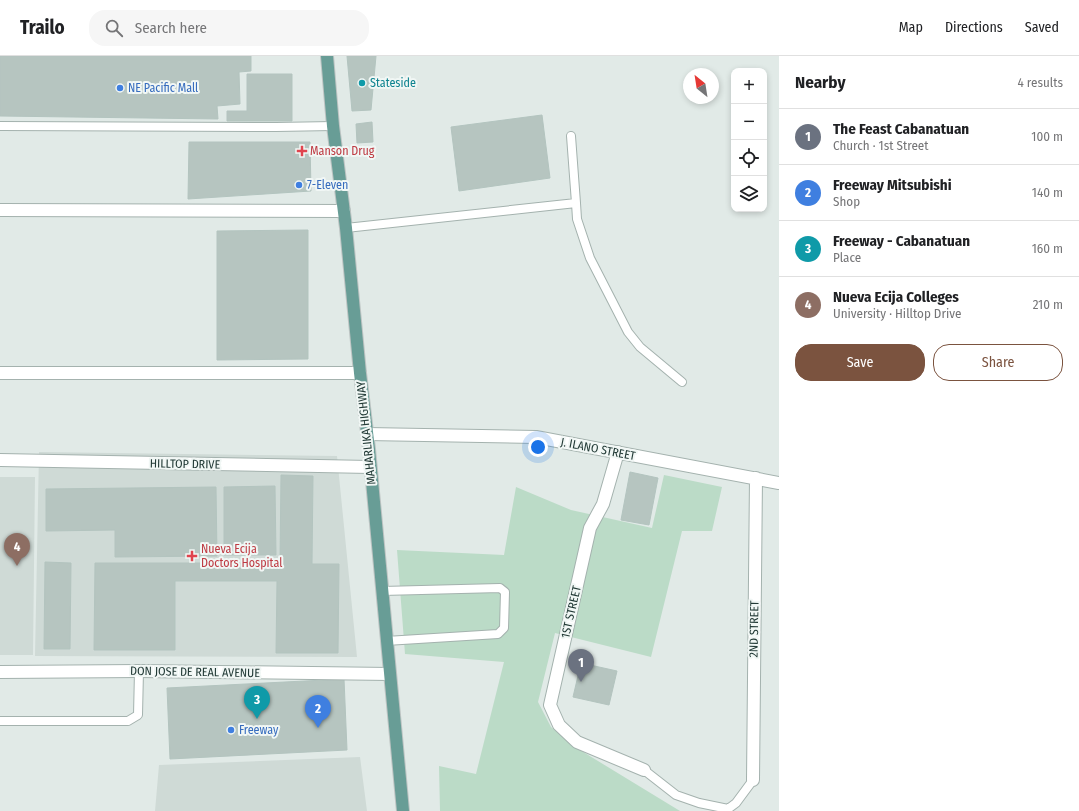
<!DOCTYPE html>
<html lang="en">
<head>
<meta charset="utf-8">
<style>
  body { margin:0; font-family:"Fira Sans Condensed",sans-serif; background:#f6f6f6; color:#202124 }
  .controls { position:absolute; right:12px; top:12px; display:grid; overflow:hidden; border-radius:8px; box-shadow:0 2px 6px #0003 }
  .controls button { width:36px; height:36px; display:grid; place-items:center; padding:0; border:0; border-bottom:1px solid #e0e0e0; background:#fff; color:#202124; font:20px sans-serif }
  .compass { position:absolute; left:683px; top:12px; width:36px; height:36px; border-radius:50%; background:#fff; box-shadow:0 2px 6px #0003; rotate:330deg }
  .you { position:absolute; left:538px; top:391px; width:14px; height:14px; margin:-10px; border:3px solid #fff; border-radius:50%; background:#1a73e8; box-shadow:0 0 0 6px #1a73e833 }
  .badge { display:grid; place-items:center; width:26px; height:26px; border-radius:50%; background:#7b533f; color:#fff; font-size:13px; font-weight:700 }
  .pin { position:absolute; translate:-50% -33px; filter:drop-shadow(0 1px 2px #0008) }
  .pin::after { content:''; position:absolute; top:21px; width:14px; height:12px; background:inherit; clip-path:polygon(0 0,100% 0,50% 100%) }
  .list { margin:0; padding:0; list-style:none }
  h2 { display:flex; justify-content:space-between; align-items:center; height:52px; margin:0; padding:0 16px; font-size:17px }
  h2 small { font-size:13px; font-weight:400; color:#757577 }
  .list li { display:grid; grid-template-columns:26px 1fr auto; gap:12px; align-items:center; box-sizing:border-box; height:56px; padding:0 16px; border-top:1px solid #e0e0e0 }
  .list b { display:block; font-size:15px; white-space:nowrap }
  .list p { margin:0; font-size:13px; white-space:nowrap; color:#757577 }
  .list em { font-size:13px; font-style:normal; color:#757577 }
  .actions { display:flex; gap:8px; padding:12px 16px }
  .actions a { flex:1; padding:9px 0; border:1px solid #7b533f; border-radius:16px; text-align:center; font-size:14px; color:#7b533f }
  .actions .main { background:#7b533f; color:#fff }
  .icon { flex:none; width:22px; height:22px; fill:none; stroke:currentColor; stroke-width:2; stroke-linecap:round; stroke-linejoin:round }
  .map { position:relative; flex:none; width:779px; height:755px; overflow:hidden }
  header { display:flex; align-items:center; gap:24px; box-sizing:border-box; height:56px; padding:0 20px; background:#fff; border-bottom:1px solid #e0e0e0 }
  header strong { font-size:19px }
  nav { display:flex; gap:22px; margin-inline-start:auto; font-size:14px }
  .search { width:280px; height:36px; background:#f6f6f6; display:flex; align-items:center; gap:10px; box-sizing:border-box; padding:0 14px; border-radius:16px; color:#757577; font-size:15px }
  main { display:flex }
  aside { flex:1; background:#fff }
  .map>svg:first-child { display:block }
</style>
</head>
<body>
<header>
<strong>Trailo</strong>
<div class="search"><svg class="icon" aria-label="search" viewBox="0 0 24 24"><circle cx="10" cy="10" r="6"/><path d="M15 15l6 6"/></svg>Search here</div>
<nav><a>Map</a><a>Directions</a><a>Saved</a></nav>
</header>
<main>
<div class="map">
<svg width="779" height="755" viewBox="0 0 779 755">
  <rect width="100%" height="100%" fill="#e1eae7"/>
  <path fill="#cfdad6" d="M 39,396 L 337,400 L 357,601 L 35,600 Z
    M 0,421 L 35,421 L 33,599 L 0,599 Z
    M 360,701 L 367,755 L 155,755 L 159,709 Z"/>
  <path fill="#bbdbc7" d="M 664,419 L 722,431 L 712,475 L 682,475 L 651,601 L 555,577 L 538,646 L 551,671 L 575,691 L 680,755 L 440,755 L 439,710 L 476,718 L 504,606 L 405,598 L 397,494 L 504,499 L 516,431 L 571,454 L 652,472 Z"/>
  <path fill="#b6c5c0" stroke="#b3c4bf" d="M 0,0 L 251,0 L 251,15 L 239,16 L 240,48 L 217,50 L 218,63 L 0,60 Z
    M 347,0 L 376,0 L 371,54 L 352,55 Z
    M 247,18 L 292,18 L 292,65 L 227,65 L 227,55 L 247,55 Z
    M 542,59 L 550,122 L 459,135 L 451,71 Z
    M 372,66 L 373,86 L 357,87 L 356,68 Z
    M 189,86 L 310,86 L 311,135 L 188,143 Z
    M 308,174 L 308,303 L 217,304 L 217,175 Z
    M 630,416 L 658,422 L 649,469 L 621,464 Z
    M 281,419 L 313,420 L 312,508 L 339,508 L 338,597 L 276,597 L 277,525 L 175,525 L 175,594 L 94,594 L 95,507 L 280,507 Z
    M 275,430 L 276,499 L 224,499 L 224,431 Z
    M 216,431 L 217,500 L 115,501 L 115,474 L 46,475 L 46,433 Z
    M 45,506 L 71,507 L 70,593 L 44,593 Z
    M 581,607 L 617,615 L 609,649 L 573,641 Z
    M 344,623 L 347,694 L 170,703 L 167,632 Z"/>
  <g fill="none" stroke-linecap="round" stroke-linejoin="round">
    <defs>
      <path id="lane" d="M 0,70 L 276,71 L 333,70
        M 576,147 L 577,163 L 590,202 L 628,276 L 640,291 L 682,326
        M 346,172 L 576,147 L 571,80
        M 382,535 L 500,532 L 505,536 L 504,572 L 498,578 L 386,585
        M 0,665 L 128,665 L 138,659 L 139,615
        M 644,714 L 676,739 L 699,747 L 728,753 L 736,747 L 753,724"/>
      <path id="street" d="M 0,154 L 344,155
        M 0,317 L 360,317
        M 367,378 L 536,381 L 779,427
        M 618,396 L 603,448 L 590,472 L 550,649 L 559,669 L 577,686 L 644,714
        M 0,404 L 370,411
        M 0,616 L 139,615 L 390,618
        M 753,724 L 756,422"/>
      <path id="primary" d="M 327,0 L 333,70 L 346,172 L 360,317 L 369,393 L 403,755"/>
    </defs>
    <use href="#lane" stroke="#a4b2ae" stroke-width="10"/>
    <use href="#street" stroke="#a4b2ae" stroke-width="14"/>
    <use href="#primary" stroke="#bdc4c3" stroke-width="14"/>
    <use href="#lane" stroke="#fff" stroke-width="8"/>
    <use href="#street" stroke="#fff" stroke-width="12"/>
    <use href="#primary" stroke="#689d96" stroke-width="12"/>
  </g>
  <circle fill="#0f9aa8" stroke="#f1f7f5" stroke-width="1.5" cx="362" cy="27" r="4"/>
  <g fill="#3f7fe0" stroke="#f1f7f5" stroke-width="1.5">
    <circle cx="120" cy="32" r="4"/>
    <circle cx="299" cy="129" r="4"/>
    <circle cx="231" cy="674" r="4"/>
  </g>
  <g fill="#e0444e" stroke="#f1f7f5" stroke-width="1.5">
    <path d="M300 89h4v4h4v4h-4v4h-4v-4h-4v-4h4z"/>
    <path d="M190 494h4v4h4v4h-4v4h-4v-4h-4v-4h4z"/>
  </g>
  <g text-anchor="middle" stroke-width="4" stroke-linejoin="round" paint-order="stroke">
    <g font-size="12" fill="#0d838f" stroke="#f1f7f5" text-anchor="start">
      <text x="370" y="31">Stateside</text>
    </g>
    <g font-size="12" fill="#366cbe" stroke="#f1f7f5" text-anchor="start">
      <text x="128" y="36">NE Pacific Mall</text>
      <text x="307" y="133">7-Eleven</text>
      <text x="239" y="678">Freeway</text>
    </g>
    <g font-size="12" fill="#be3a42" stroke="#f1f7f5" text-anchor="start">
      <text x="310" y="99">Manson Drug</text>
      <text x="201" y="497">Nueva Ecija<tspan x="201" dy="14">Doctors Hospital</tspan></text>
    </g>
    <g font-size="12" fill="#223a36" stroke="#f1f7f5">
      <text transform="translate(366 377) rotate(-96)" y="4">MAHARLIKA HIGHWAY</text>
      <text transform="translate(598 393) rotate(11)" y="4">J. ILANO STREET</text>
      <text transform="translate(185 408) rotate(1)" y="4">HILLTOP DRIVE</text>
      <text transform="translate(571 556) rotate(-77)" y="4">1ST STREET</text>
      <text transform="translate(754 573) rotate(-89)" y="4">2ND STREET</text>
      <text transform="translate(195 616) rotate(1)" y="4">DON JOSE DE REAL AVENUE</text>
    </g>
  </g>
</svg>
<div class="controls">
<button>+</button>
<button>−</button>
<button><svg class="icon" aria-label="locate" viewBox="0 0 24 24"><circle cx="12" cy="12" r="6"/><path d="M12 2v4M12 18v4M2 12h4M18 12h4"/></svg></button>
<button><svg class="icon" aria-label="layers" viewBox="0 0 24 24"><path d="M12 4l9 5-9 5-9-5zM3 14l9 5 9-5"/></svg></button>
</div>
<svg class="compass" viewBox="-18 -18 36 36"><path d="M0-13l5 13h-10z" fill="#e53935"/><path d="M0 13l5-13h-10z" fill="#757577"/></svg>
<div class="you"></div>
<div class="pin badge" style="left:581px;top:626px;background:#6b7280">1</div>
<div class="pin badge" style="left:318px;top:672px;background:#3f7fe0">2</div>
<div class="pin badge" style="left:257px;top:663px;background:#0f9aa8">3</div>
<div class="pin badge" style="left:17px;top:510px;background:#8d6e63">4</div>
</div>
<aside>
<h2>Nearby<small>4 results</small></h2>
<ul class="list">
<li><span class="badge" style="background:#6b7280">1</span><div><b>The Feast Cabanatuan</b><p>Church · 1st Street</p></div><em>100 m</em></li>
<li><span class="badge" style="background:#3f7fe0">2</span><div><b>Freeway Mitsubishi</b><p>Shop</p></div><em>140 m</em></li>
<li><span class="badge" style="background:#0f9aa8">3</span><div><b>Freeway - Cabanatuan</b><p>Place</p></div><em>160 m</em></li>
<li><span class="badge" style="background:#8d6e63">4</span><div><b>Nueva Ecija Colleges</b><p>University · Hilltop Drive</p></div><em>210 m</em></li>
</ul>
<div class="actions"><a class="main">Save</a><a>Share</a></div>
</aside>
</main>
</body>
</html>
